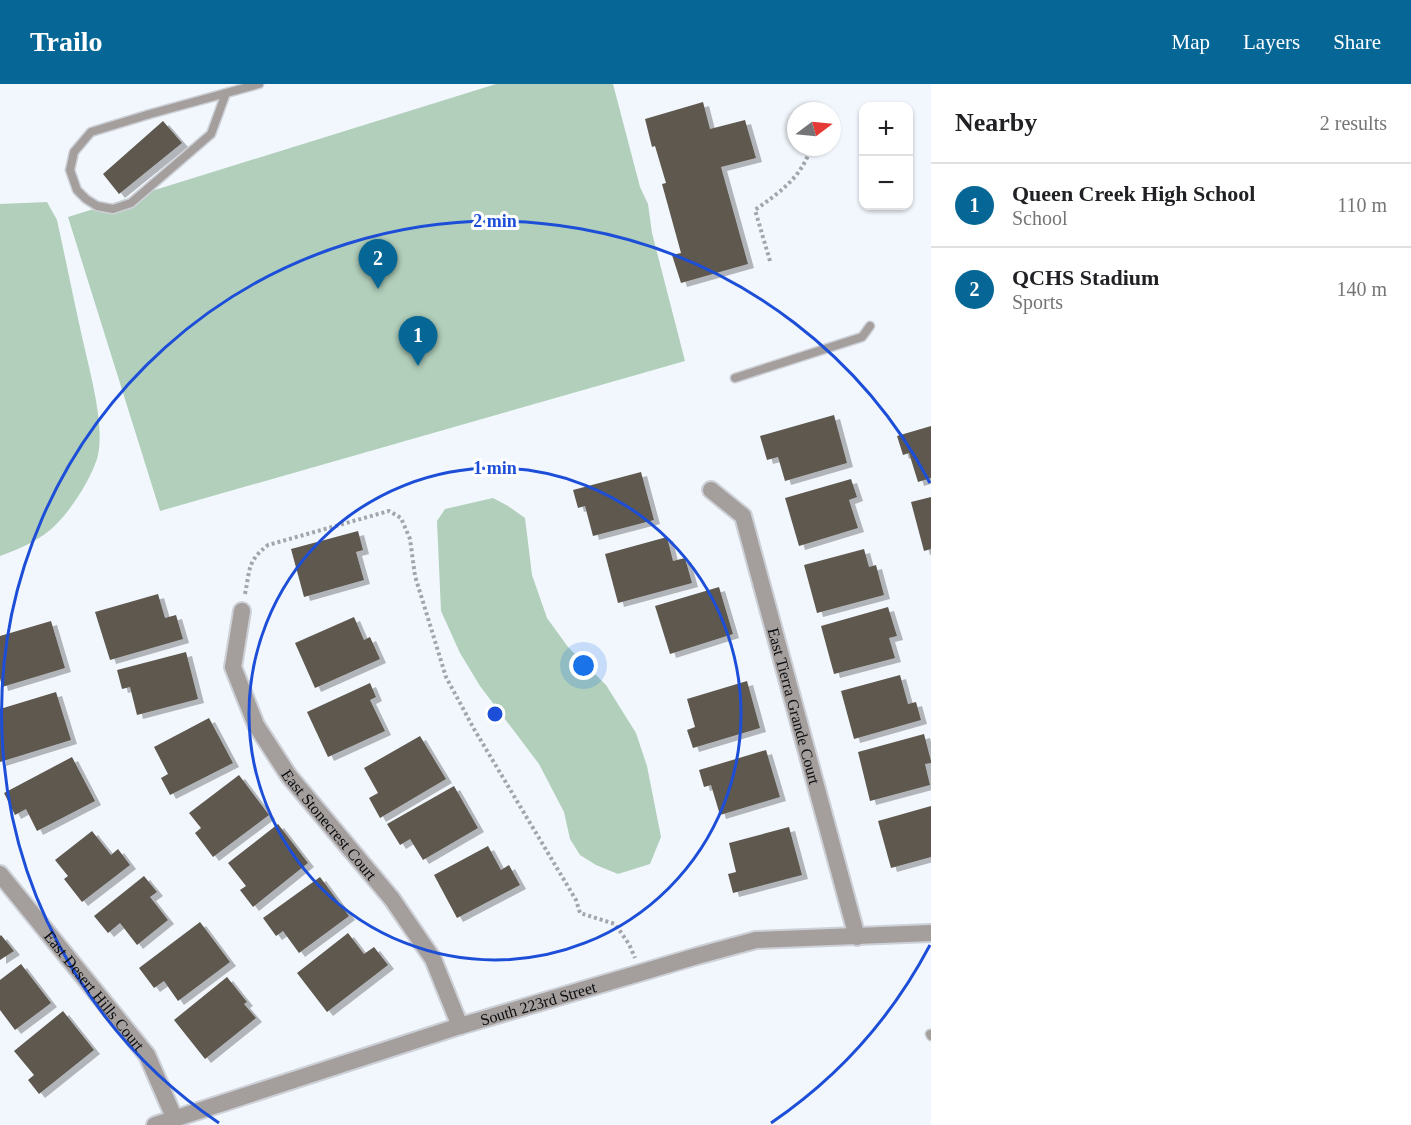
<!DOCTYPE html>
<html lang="en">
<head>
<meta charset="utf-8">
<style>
  body { margin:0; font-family:"Times New Roman",serif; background:#f6f6f6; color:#202124 }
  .controls { position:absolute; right:18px; top:18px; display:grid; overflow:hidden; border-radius:12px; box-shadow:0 2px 4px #0004 }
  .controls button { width:54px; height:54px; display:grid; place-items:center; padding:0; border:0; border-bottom:2px solid #e0e0e0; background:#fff; color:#202124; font:30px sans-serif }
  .compass { position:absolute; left:787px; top:18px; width:54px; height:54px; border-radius:50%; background:#fff; box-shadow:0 2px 4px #0004; rotate:74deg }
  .you { position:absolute; left:584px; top:582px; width:21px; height:21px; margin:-15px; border:4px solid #fff; border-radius:50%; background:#1a73e8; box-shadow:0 0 0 9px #1a73e833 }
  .badge { display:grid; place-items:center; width:39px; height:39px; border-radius:50%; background:#066796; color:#fff; font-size:20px; font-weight:700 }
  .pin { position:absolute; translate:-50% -50px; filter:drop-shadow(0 2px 3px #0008) }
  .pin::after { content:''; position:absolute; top:32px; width:21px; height:18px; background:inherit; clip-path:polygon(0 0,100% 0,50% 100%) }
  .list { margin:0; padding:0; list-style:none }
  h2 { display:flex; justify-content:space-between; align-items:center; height:78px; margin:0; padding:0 24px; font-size:26px }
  h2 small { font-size:20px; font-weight:400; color:#757577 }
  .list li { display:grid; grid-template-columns:39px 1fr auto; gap:18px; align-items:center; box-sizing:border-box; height:84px; padding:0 24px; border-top:2px solid #e0e0e0 }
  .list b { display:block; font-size:22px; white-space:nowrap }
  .list p { margin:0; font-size:20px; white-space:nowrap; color:#757577 }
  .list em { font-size:20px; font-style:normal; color:#757577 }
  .map { position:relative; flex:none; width:931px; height:1041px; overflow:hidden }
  header { display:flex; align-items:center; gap:36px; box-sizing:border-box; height:84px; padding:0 30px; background:#066796; color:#fff }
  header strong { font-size:28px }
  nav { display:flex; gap:33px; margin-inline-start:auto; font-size:21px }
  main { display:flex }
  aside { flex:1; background:#fff }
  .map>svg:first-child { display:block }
</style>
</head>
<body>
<header>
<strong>Trailo</strong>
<nav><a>Map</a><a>Layers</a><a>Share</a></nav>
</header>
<main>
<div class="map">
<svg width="931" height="1041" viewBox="0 0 931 1041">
  <defs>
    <filter id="shadow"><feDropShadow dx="6" dy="4" stdDeviation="0" flood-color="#0004"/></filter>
  </defs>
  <rect width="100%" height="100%" fill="#f2f7fd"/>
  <path fill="#b1cfbb" d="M 496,0 L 613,0 L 640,103 L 648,120 L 652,149 L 685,277 L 160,427 L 68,133 Z
    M 47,118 L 57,136 C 66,177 74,217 83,257 C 90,289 106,344 97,375 C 89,399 66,435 45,450 C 31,460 16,466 0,472 L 0,120 Z
    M 493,414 L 508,422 L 525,434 L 532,491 L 547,534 L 568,563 L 606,601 L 636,649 L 647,682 L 661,753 L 650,780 L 618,790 L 596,781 L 580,771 L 570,755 L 564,728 L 539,680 L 480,602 L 460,569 L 441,527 L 437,437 L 445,425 Z"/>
  <path fill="#5e5950" filter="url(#shadow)" d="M 703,18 L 710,45 L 745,36 L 756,74 L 721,83 L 748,180 L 681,199 L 672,171 L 681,169 L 662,100 L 666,99 L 655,62 L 652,63 L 645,35 Z
    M 163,37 L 182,59 L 119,110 L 103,90 Z
    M 834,331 L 847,379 L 785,397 L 778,373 L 767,376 L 760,352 Z
    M 931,342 L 931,394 L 918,398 L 909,369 L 903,371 L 897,352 Z
    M 641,388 L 654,436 L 593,452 L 585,422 L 578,424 L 573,406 Z
    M 851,395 L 857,413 L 849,416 L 858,444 L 799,462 L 785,414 Z
    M 931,413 L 931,465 L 924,467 L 911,418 Z
    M 358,447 L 363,466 L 356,468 L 364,496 L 304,513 L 291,465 Z
    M 667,453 L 673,477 L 685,474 L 692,499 L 618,519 L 605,470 Z
    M 864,465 L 869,483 L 876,481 L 884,511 L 817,529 L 804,481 Z
    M 719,503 L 733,550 L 670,570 L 655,522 Z
    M 158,510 L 165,534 L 176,531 L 183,555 L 110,576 L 95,528 Z
    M 888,523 L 897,552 L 889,554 L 895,574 L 834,590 L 821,542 Z
    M 354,533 L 364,556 L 370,553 L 380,575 L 315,604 L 295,559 Z
    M 51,537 L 65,584 L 2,603 L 0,594 L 0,552 Z
    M 186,568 L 198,615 L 137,631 L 130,603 L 122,605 L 117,586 Z
    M 900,591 L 908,620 L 916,618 L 921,636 L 854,655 L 841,607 Z
    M 747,597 L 760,644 L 693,664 L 687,646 L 695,643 L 687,615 Z
    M 370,599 L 376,613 L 370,616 L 385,647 L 328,673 L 307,628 Z
    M 56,608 L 71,656 L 0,678 L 0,625 Z
    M 209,634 L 233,679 L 170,711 L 161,694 L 168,690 L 154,663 Z
    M 924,650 L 931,677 L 931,679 L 925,680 L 930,701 L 870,717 L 858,668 Z
    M 420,652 L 446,695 L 380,734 L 369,714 L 378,709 L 364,684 Z
    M 766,666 L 780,713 L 720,731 L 711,701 L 704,703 L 699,686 Z
    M 72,673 L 95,717 L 37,747 L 26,725 L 15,731 L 4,709 Z
    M 239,691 L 269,731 L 213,773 L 195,749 L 201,744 L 189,729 Z
    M 454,702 L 478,744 L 423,776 L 410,755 L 400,761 L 387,740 Z
    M 931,722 L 931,773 L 891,784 L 878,737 Z
    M 278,740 L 308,779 L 253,823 L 240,806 L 246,802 L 228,779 Z
    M 789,743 L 802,791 L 733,809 L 728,790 L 736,788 L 729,759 Z
    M 92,747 L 111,771 L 118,765 L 130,781 L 82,818 L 64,795 L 68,792 L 55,776 Z
    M 488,762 L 501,786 L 509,781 L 520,801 L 457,834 L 434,791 Z
    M 144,792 L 157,808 L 150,813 L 168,836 L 137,861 L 120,839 L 108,849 L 94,832 Z
    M 320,793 L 349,832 L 299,869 L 283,847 L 276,852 L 263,834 Z
    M 200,838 L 230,878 L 178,917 L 164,897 L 154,904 L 139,884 Z
    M 348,849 L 364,870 L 374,863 L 388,881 L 327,928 L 297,889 Z
    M 1,851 L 14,867 L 0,876 L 0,852 Z
    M 21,880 L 51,919 L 15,946 L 0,926 L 0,896 Z
    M 227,893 L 247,918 L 244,920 L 256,934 L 205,975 L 174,936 Z
    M 63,927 L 94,966 L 39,1010 L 28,996 L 34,991 L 14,967 Z"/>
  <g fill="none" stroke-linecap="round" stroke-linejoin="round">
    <defs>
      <path id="service" d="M 226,9 L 211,50 L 131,119 L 113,125 L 97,122 L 86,115 L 77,106 L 70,86 L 74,68 L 91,48 L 150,30 L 259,0
        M 735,294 L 862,253 L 870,242
        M 930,950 L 931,952"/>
      <g id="minor">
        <path id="s1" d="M 711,406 L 743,432 L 857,853"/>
        <path id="s2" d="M 242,527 L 233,583 L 256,641 L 289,692 L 392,815 L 433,875 L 460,942"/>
        <path id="s3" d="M 0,790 L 147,971 L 174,1033"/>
        <path id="s4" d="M 155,1041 L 460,942 L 697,872 L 756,856 L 931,849"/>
      </g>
    </defs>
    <use href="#service" stroke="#cdd1d7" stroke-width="11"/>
    <use href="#minor" stroke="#cdd1d7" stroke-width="20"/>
    <path stroke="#a2a6ab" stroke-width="4" stroke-dasharray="3 3" stroke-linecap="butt" d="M 770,177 L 755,126 C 780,108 802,93 811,63
      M 245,510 C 250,486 247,477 268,461 L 389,427 L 401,434 L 410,455 L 415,492 L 446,593 L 474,645 L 576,816 L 580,829 L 615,840 L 629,860 L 635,874"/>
    <use href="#service" stroke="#a49e9d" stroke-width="8"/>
    <use href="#minor" stroke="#a49e9d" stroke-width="16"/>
  </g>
  <g fill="none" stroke="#1d4ed8" stroke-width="3">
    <circle cx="495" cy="630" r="246"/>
    <path d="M930 861A493 493 0 0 1 771 1039M219 1039A493 493 0 1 1 930 399"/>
  </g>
  <g text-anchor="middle" stroke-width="6" stroke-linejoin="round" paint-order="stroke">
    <g font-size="16" fill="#0a0c0f" stroke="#fff">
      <text dy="6" stroke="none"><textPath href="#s1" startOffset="238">East Tierra Grande Court</textPath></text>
      <text dy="6" stroke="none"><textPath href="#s2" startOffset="243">East Stonecrest Court</textPath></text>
      <text dy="6" stroke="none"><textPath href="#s3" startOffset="150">East Desert Hills Court</textPath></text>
      <text dy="6" stroke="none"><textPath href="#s4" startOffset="402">South 223rd Street</textPath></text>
    </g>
  </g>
  <circle cx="495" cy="630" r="9" fill="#1d4ed8" stroke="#fff" stroke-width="3"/>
  <g font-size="18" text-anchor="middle" font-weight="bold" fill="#1d4ed8" stroke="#fff" stroke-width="6" stroke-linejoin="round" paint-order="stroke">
    <text x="495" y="143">2 min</text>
    <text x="495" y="390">1 min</text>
  </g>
</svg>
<div class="controls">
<button>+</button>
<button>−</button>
</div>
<svg class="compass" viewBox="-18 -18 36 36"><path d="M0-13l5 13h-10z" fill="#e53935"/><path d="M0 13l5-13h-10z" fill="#757577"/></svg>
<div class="you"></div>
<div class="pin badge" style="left:418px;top:282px">1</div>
<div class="pin badge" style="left:378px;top:205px">2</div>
</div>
<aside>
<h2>Nearby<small>2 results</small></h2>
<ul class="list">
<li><span class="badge">1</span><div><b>Queen Creek High School</b><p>School</p></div><em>110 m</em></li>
<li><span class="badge">2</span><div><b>QCHS Stadium</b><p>Sports</p></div><em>140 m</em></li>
</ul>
</aside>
</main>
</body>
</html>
